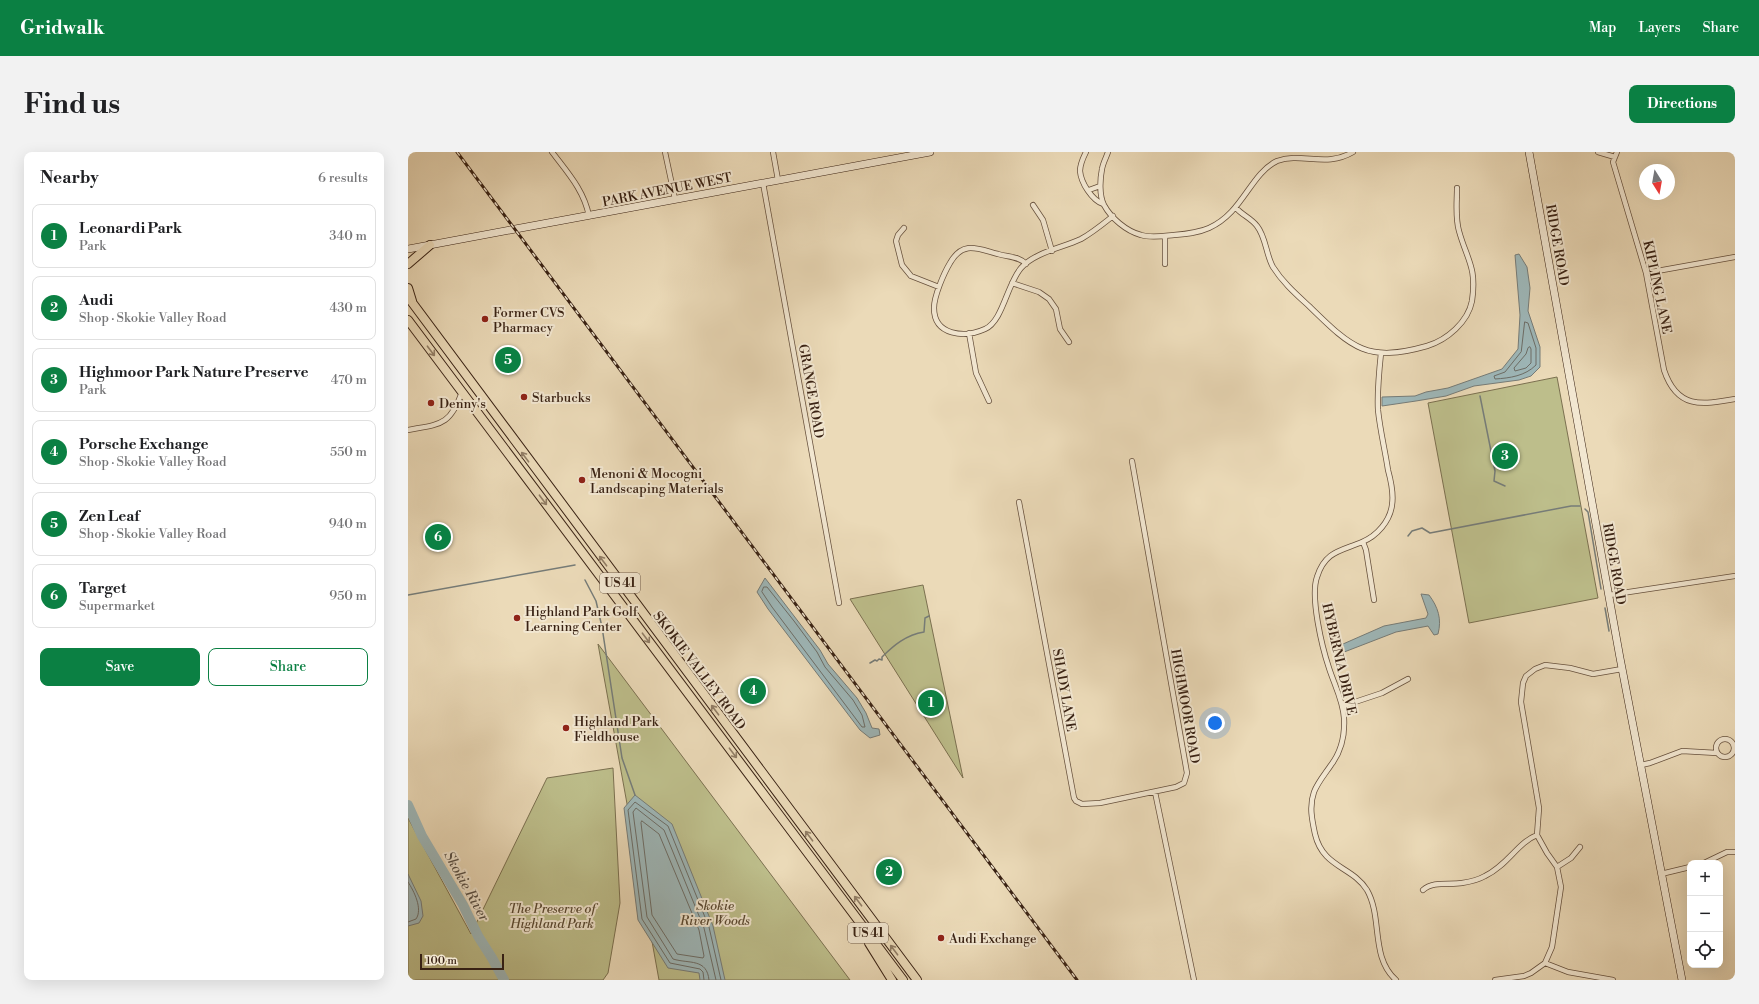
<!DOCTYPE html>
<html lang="en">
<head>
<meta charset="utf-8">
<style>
  body { margin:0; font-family:"Libre Bodoni",serif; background:#f2f2f2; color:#202124 }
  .controls { position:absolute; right:12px; bottom:12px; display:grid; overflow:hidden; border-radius:8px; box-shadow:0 4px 16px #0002 }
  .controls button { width:36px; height:36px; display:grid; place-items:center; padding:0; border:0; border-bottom:1px solid #e0e0e0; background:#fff; color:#202124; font:20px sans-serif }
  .compass { position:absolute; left:1231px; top:12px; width:36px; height:36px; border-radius:50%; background:#fff; box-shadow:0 4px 16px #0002; rotate:169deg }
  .scale { position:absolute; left:12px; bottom:10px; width:84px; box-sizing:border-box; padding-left:4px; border:2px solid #392214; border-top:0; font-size:11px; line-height:14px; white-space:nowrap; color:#392214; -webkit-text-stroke:3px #f2e7d1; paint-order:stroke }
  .you { position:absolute; left:807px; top:571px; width:14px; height:14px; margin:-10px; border:3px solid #fff; border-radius:50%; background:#1a73e8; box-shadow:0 0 0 6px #1a73e833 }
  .badge { display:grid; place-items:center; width:26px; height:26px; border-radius:50%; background:#0b8043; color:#fff; font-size:13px; font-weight:700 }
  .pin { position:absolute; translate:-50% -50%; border:2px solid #fff; box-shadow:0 1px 4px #0006 }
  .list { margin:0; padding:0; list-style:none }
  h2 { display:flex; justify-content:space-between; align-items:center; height:52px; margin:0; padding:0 16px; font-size:17px }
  h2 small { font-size:13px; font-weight:400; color:#757577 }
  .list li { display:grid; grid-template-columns:26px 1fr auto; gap:12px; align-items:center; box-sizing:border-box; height:64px; margin:0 8px 8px; padding:0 8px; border:1px solid #e0e0e0; border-radius:8px }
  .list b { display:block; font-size:15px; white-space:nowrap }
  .list p { margin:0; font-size:13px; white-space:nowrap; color:#757577 }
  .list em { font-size:13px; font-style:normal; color:#757577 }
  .actions { display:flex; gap:8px; padding:12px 16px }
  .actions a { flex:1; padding:9px 0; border:1px solid #0b8043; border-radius:8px; text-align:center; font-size:14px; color:#0b8043 }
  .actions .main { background:#0b8043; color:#fff }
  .icon { flex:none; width:22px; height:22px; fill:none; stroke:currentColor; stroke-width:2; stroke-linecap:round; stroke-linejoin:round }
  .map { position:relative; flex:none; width:1327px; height:828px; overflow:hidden; border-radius:8px }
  header { display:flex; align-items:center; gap:24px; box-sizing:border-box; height:56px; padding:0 20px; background:#0b8043; color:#fff }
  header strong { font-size:19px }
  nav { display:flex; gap:22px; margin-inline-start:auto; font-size:14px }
  .intro { display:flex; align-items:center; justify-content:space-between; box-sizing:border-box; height:96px; padding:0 24px }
  h1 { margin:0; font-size:28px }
  .button { padding:10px 18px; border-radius:8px; background:#0b8043; color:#fff; font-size:14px; font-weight:700 }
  main { display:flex; gap:24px; padding:0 24px }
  aside { flex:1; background:#fff; border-radius:8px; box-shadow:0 4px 16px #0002 }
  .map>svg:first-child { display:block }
</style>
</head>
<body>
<header>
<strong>Gridwalk</strong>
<nav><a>Map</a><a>Layers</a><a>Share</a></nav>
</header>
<div class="intro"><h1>Find us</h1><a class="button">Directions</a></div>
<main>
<aside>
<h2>Nearby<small>6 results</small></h2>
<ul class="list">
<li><span class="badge">1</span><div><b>Leonardi Park</b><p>Park</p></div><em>340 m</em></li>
<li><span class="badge">2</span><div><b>Audi</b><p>Shop · Skokie Valley Road</p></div><em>430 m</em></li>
<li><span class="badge">3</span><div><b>Highmoor Park Nature Preserve</b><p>Park</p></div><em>470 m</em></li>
<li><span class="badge">4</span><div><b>Porsche Exchange</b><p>Shop · Skokie Valley Road</p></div><em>550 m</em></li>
<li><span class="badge">5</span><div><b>Zen Leaf</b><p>Shop · Skokie Valley Road</p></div><em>940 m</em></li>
<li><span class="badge">6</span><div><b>Target</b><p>Supermarket</p></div><em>950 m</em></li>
</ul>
<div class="actions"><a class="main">Save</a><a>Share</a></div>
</aside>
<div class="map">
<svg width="1327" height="828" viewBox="0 0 1327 828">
  <rect width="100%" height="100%" fill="#ebdab8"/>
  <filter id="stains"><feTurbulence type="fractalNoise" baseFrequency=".005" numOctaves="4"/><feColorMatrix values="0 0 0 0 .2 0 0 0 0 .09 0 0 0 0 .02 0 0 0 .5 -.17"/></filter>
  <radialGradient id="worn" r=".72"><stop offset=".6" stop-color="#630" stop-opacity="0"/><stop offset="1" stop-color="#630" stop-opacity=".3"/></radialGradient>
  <path fill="#bdbe8b" stroke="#7b7050" d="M 1149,225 L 1190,446 L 1061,471 L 1020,251 Z
    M 515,433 L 555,626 L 442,447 Z
    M 190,492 L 442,828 L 251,828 Z
    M 205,616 L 212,751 L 200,821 L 195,828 L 0,828 L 0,666 L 63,782 L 139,626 Z"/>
  <path fill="#9eb8ba" stroke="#767c78" d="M 1111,102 L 1119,115 L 1122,136 L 1120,159 L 1132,195 L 1132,215 L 1123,224 L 1111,228 L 1066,234 L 1038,244 L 1008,249 L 974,254 L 974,245 L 1007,244 L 1018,240 L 1040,236 L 1094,217 L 1110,197 L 1112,163 L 1107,103 Z
    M 357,426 L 412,498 L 420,512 L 449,546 L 458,561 L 464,576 L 471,577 L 472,583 L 462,586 L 452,578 L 360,457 L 349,440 Z
    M 1013,442 L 1021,443 C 1030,455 1034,467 1030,482 L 1026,483 L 1020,474 L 988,480 L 931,502 L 927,498 L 924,483 L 928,481 L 935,492 L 976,474 L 1018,466 L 1020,462 Z
    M 227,643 L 264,672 L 305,774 L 317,828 L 292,828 L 291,821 L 260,816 L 230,768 L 216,656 Z
    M 0,722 L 13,749 L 15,764 L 11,771 L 0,774 Z"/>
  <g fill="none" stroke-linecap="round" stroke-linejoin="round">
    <path stroke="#6c6d67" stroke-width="1" d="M 1117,170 L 1120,171 L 1128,196 L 1128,213 C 1117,224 1102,226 1087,227 L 1086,224 L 1097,220 L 1113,200 Z
      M 1122,195 L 1123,197 L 1123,211 L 1118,216 L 1107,219 L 1106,216 L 1118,202 L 1120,196 Z
      M 356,435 L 359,435 L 386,469 L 409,500 L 417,515 L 445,548 L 454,563 L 457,575 L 454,575 L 364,455 L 354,440 Z
      M 234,669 L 251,682 L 291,778 L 296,804 L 295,806 L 269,802 L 244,763 L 233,671 Z
      M 0,730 C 6,739 15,757 8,767 L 0,770
      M 296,828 L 295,820 L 292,817 L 262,811 L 234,767 L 220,658 L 227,650 L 260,674 L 301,775 L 313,828
      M 301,828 C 299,806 281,812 265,807 L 239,765 L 225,660 L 228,656 L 256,678 L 296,776 L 308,828"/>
    <path stroke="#767c78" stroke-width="1.5" d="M 1072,244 L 1087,319 L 1086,329 L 1097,334
      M 1177,357 L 1180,360 L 1193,437
      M 1000,384 L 1004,379 L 1014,376 L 1022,381 L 1163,354 L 1172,354
      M 177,428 L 188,449 L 194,475 L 214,606 L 227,643
      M 0,443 L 167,413
      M 1197,456 L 1201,479
      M 462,511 L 467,508 L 469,509 L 471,507 L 474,508 L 474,505 C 486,493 498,483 516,480 L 517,466 L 521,464"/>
    <path stroke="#9eb8ba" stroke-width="10" d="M 0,653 L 14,684 L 55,753 L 70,784 L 84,806 L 96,828"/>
    <defs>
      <path id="street" d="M 144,0 C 159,20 176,38 181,64
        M 257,0 L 267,47
        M 365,0 L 370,28
        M 678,0 C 675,6 672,12 672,19 C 673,31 684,48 695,52
        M 700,0 C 698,6 695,11 694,17 C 692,27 691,43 696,53 C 703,66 718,79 733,83 C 743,86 755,84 766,83 C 778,82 790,81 801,76 C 835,61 842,22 869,9 C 894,0 918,16 945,0
        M 1190,0 L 1207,5
        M 1209,0 L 1205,10 L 1238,121 L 1256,218 C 1269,257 1293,253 1327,247
        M 355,31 L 431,451
        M 681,38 L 692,34
        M 625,53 L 635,68 L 644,99
        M 828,56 C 834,63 843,66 849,74 C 858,85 858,103 865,115 C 875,131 889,143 902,155 C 944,196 959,211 1019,194 C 1039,188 1060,170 1064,149 C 1069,115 1059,108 1051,79 C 1047,65 1049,50 1049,36
        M 496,76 L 490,83 L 488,89 L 494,113 L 503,124 L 531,135
        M 757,84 L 757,112
        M 618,112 C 611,104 599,105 590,102 C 570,97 555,88 542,111 C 536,121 526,144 526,156 C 526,184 557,186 577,177 C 595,169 599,132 613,116 C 627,100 654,96 673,87 C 684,81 695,72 705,64
        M 1238,121 L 1327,105
        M 604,131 L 631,140 L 641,147 L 648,157 L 652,177 L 661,190
        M 561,181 L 568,221 L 581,249
        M 973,201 C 971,220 969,239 970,258 C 972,278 977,298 980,318 C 983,329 986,341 984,353 C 982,369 969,384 954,390 C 933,399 917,399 909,425 C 902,445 914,495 921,516 C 926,532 935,548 936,566 C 937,583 933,600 923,613 C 917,622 910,630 906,640 C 901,654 904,668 907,682 C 915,716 944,714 959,738 C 975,766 962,805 988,828
        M 0,278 C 32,272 42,274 54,240
        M 611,350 L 666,646 L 668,649 L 674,652 L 692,651 L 768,635 L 776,631 L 779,621 L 724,309
        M 955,390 L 958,398 L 966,448
        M 1201,443 L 1327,424
        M 935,554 L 974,541 L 1000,527
        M1308 596a9 9 0 1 1 18 0a9 9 0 1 1-18 0Z
        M 1233,613 L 1242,611 L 1274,599 L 1309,601
        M 747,640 L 786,828
        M 1296,711 L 1319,700 L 1327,700
        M 1149,715 L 1163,706 L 1172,695
        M 1253,722 L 1282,715
        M 1015,738 C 1025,729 1041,733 1054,731 C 1061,730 1070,728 1077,724 C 1100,713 1109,691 1129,683
        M 1137,811 L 1160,820 L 1205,828
        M 1087,828 L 1116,824 L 1123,821 L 1137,811 L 1144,795 L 1153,735 L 1149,715 L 1139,701 L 1129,683 L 1131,656 L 1113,550 L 1115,531 L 1118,524 L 1127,517 L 1137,513 L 1162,516 L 1185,522 L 1214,517"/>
      <path id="secondary" d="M 1121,0 L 1212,506 L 1274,828
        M 0,97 L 522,0"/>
      <path id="highway" d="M 0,112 L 22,93
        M 0,136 L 4,149
        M 0,145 L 509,828
        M 0,168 L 495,828
        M 461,791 L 484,828"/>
    </defs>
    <use href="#street" stroke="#66503d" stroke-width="6"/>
    <use href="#secondary" stroke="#392214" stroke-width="8"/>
    <use href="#highway" stroke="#392214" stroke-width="10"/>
    <use href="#street" stroke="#f2e7d1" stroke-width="4.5"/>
    <use href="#secondary" stroke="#f2e7d1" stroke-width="7"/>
    <use href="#highway" stroke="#ebdab8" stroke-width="8"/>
    <defs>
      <path id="rail" d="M 49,0 L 669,828"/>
    </defs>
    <use href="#rail" stroke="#392214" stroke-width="3"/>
    <use href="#rail" stroke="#f2e7d1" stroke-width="1.5" stroke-dasharray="4.5" stroke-linecap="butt"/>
  </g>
  <defs><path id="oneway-shaft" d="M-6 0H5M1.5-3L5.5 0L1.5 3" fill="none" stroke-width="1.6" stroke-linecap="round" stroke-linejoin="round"/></defs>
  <g stroke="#927e66">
    <use href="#oneway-shaft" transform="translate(23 199) rotate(53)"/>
    <use href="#oneway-shaft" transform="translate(117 305) rotate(-127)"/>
    <use href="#oneway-shaft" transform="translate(135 348) rotate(53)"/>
    <use href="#oneway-shaft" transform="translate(195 409) rotate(-127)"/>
    <use href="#oneway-shaft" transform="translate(238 486) rotate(53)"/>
    <use href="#oneway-shaft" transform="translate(307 558) rotate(-127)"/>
    <use href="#oneway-shaft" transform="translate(325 601) rotate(53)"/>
    <use href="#oneway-shaft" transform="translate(401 684) rotate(-127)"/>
    <use href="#oneway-shaft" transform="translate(450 749) rotate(-127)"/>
    <use href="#oneway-shaft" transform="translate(486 798) rotate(-127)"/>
  </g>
  <g fill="#8f2418" stroke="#f2e7d1" stroke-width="1.5">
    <circle cx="77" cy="167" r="4"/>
    <circle cx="116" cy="245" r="4"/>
    <circle cx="23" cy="251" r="4"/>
    <circle cx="174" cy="328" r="4"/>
    <circle cx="109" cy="466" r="4"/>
    <circle cx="158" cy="576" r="4"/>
    <circle cx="533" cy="786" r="4"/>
  </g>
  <g text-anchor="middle" stroke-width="4" stroke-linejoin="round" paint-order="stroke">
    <g fill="#f2e7d1" stroke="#705d4d" stroke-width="1">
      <rect x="192" y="421" width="40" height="20" rx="3"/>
      <rect x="440" y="771" width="40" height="20" rx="3"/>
    </g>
    <g font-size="12" font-weight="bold" fill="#392214">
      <text x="212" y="435">US 41</text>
      <text x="460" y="785">US 41</text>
    </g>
    <g font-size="13" fill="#392214" stroke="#f2e7d1">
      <text transform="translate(259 37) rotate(-11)" y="5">PARK AVENUE WEST</text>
      <text transform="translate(1150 93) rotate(80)" y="5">RIDGE ROAD</text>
      <text transform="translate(1250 135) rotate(78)" y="5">KIPLING LANE</text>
      <text transform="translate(404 239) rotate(80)" y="5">GRANGE ROAD</text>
      <text transform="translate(1207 412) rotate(80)" y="5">RIDGE ROAD</text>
      <text transform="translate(932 507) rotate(77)" y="5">HYBERNIA DRIVE</text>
      <text transform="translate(292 518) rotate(53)" y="5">SKOKIE VALLEY ROAD</text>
      <text transform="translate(657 538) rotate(80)" y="5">SHADY LANE</text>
      <text transform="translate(778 554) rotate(80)" y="5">HIGHMOOR ROAD</text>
    </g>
    <g font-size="13" fill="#392214" stroke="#f2e7d1" text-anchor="start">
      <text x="85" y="165">Former CVS<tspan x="85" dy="15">Pharmacy</tspan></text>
      <text x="124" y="250">Starbucks</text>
      <text x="31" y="256">Denny's</text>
      <text x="182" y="326">Menoni &amp; Mocogni<tspan x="182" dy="15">Landscaping Materials</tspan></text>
      <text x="117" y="464">Highland Park Golf<tspan x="117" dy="15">Learning Center</tspan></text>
      <text x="166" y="574">Highland Park<tspan x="166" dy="15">Fieldhouse</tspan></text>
      <text x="541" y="791">Audi Exchange</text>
    </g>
    <g font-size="13" font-style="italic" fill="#5a4932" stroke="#f2e7d1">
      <text x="307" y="758">Skokie<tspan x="307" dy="15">River Woods</tspan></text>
      <text x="144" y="761">The Preserve of<tspan x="144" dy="15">Highland Park</tspan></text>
    </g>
    <g font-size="14" font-style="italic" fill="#574f46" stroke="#f2e7d1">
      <text transform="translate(59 734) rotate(61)" y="5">Skokie River</text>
    </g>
  </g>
  <rect width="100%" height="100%" filter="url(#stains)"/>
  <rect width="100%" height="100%" fill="url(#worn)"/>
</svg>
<div class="controls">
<button>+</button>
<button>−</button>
<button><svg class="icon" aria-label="locate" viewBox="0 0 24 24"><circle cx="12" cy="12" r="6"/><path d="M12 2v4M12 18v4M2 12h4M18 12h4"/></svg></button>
</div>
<svg class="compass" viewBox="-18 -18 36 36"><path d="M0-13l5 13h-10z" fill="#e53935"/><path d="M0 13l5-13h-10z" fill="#757577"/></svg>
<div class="scale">100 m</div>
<div class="you"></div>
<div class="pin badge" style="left:523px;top:551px">1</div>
<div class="pin badge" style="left:481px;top:720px">2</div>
<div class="pin badge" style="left:1097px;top:304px">3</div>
<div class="pin badge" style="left:345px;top:539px">4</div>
<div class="pin badge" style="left:100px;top:208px">5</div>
<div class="pin badge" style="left:30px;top:385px">6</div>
</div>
</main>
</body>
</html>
